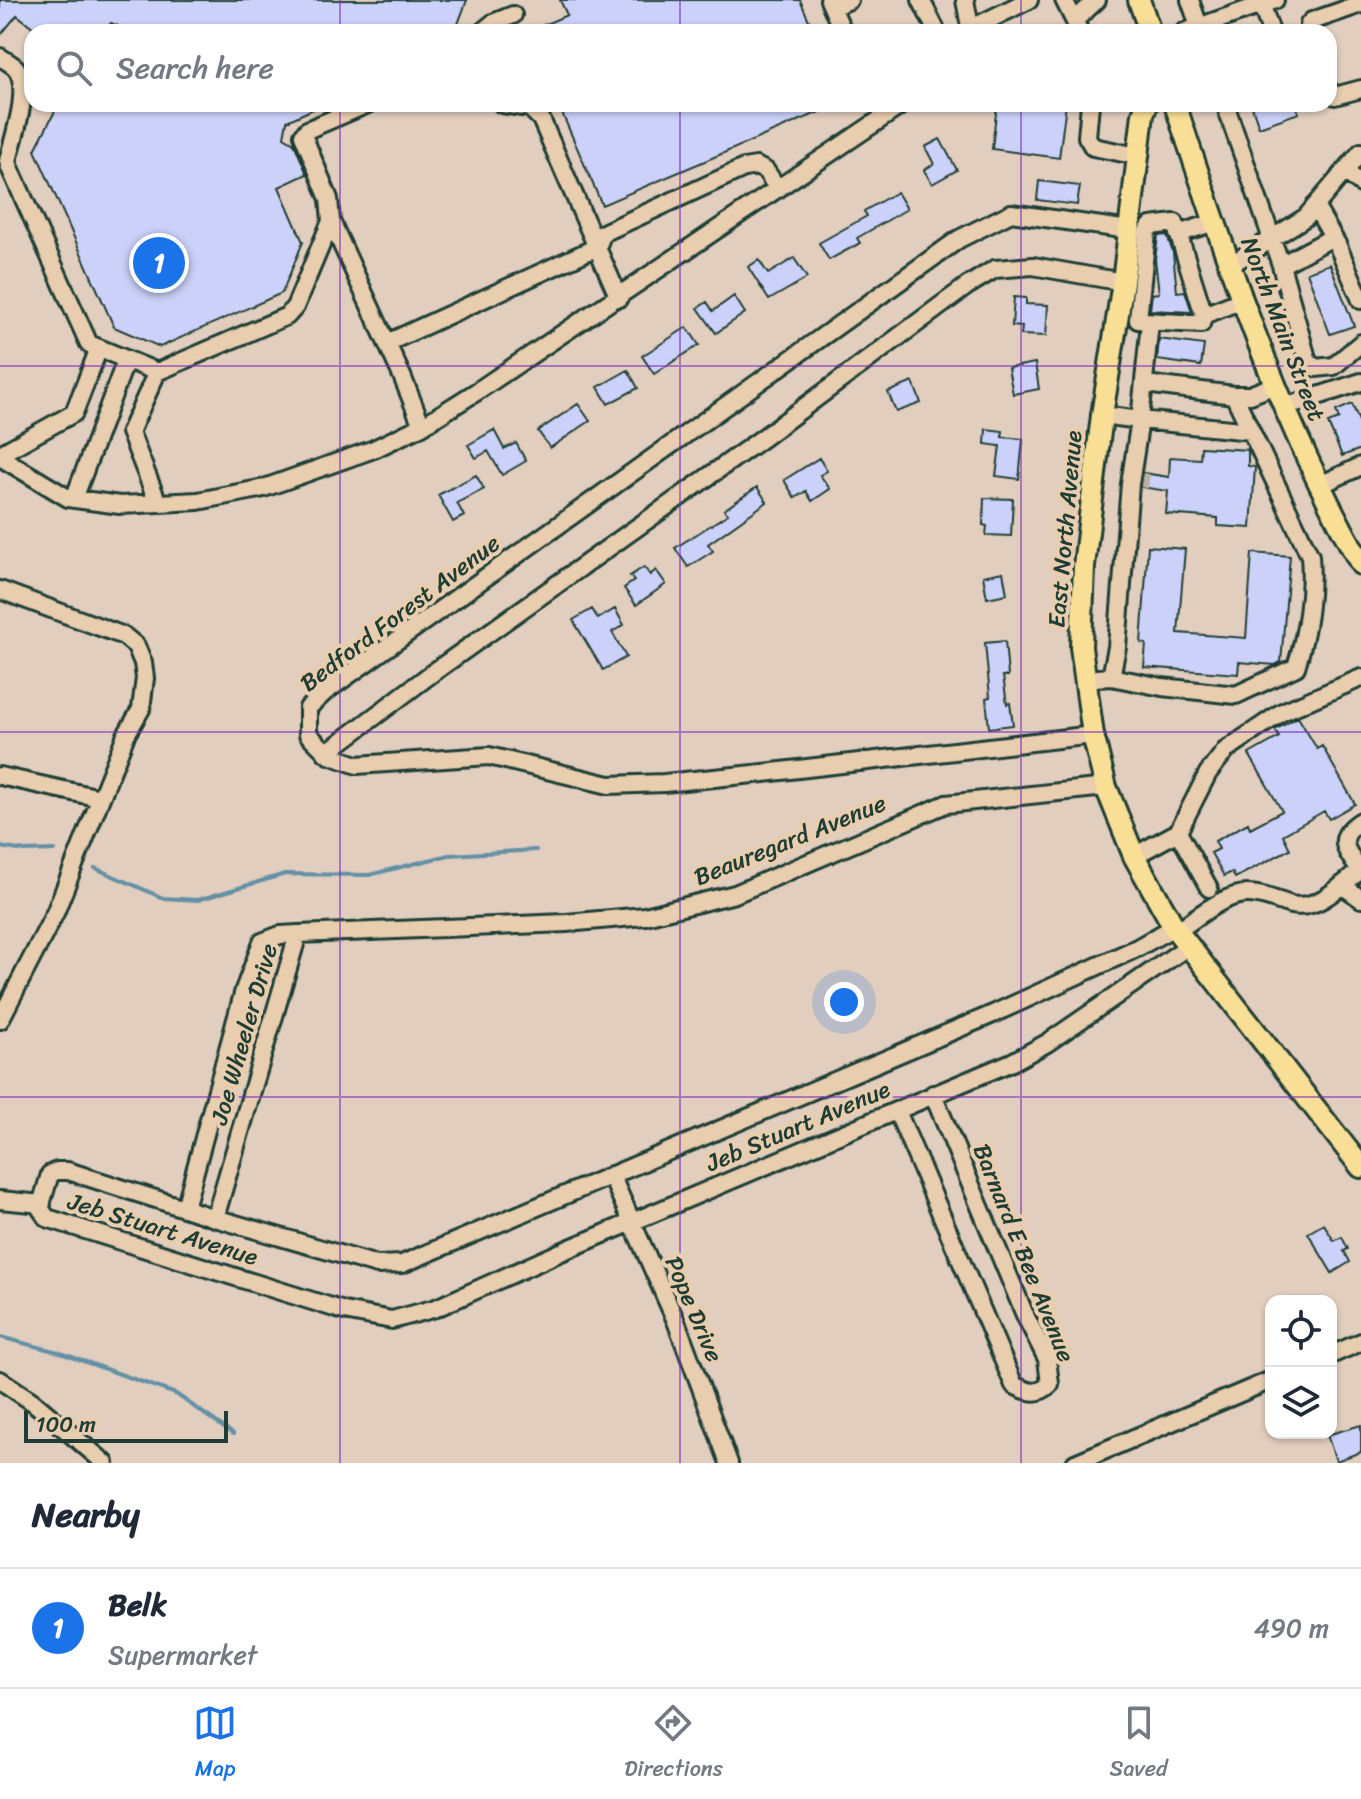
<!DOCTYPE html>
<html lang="en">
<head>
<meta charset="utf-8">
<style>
  body { margin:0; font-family:Sriracha,sans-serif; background:#f6f6f7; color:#1f2937 }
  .controls { position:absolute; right:24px; bottom:24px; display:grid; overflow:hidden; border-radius:16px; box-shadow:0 2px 6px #0004 }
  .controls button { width:72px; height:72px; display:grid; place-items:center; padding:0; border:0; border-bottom:2px solid #e0e1e3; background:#fff; color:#1f2937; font:40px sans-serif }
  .scale { position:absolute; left:24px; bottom:20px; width:204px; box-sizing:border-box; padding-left:8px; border:4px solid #1f3d34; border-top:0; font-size:22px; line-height:28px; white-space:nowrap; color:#1f3d34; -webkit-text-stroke:6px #e8cdaf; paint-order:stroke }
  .you { position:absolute; left:844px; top:1002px; width:28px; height:28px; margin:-20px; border:6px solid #fff; border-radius:50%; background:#1a73e8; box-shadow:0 0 0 12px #1a73e833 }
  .badge { display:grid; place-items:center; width:52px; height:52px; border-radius:50%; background:#1a73e8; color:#fff; font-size:26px; font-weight:700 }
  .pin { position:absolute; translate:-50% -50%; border:4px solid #fff; box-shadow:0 2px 8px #0006 }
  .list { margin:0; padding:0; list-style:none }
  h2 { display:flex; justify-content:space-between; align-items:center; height:104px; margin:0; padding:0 32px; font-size:34px }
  h2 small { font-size:26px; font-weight:400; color:#747a83 }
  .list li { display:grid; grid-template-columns:52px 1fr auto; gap:24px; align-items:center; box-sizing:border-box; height:120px; padding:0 32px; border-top:2px solid #e0e1e3 }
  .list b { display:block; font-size:30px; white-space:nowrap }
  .list p { margin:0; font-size:26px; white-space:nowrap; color:#747a83 }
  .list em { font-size:26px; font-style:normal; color:#747a83 }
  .icon { flex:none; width:44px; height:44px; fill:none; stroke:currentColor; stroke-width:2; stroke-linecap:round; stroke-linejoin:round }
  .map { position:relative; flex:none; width:1361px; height:1463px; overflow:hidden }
  .search { position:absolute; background:#fff; box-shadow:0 2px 6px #0004; left:24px; right:24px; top:24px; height:88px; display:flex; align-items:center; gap:20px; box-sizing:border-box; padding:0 28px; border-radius:24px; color:#747a83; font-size:30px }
  .sheet { height:224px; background:#fff }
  nav { display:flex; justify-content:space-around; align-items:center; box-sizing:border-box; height:112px; border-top:2px solid #e0e1e3; background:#fff; font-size:22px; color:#747a83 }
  nav a { display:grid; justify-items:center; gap:4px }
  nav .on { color:#1a73e8 }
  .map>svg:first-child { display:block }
</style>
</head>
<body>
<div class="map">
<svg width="1361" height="1463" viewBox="0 0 1361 1463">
  <rect width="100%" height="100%" fill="#e2cebe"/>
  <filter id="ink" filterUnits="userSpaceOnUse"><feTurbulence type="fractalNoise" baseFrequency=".0125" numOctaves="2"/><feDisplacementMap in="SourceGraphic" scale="16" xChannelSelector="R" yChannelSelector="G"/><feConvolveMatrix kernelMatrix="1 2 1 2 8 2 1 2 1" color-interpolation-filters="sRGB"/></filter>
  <g filter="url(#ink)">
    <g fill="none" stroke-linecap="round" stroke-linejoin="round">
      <path stroke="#6490a5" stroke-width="4" d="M 0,847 L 25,851 L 55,850
        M 95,868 L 163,898 L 198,900 L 285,874 L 369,875 L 449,855 L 536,850
        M 0,1337 L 58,1352 L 176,1394 L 233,1434"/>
    </g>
    <path fill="#ccd1fa" stroke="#1f3d34" stroke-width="2" d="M 0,0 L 467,0 L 455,32 L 132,32 L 111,23 L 104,32 L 83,32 L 72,24 L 67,32 L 39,32 L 17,15 L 0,36 Z
      M 560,0 L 800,0 L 814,32 L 527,32 L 567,15 Z
      M 66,104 L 324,104 L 287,121 L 284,137 L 294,143 L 307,174 L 279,187 L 303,242 L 282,293 L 160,347 L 114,327 L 35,150 L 56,109 Z
      M 558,104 L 838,104 L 602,205 Z
      M 997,104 L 1066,104 L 1059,158 L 992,149 Z
      M 1251,104 L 1295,104 L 1299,113 L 1259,127 Z
      M 940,139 L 957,170 L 932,184 L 924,170 L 934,164 L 925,147 Z
      M 1039,181 L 1080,186 L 1077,205 L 1037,200 Z
      M 897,192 L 907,209 L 857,238 L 860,243 L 829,260 L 819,243 L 867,216 L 864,211 Z
      M 1167,235 L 1173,253 L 1177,292 L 1185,291 L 1192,312 L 1150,310 L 1152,294 L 1159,293 L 1155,259 L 1158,236 Z
      M 794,258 L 807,278 L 769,300 L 748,267 L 759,260 L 768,274 Z
      M 1330,264 L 1354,326 L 1330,334 L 1307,272 Z
      M 734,296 L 745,313 L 716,333 L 698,308 L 707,302 L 713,311 Z
      M 1014,297 L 1026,298 L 1026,304 L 1048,305 L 1046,336 L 1021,335 L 1022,327 L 1012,326 Z
      M 687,327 L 699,345 L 654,374 L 642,356 Z
      M 1159,339 L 1204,345 L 1201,366 L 1157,360 Z
      M 1035,363 L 1039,389 L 1013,394 L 1008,368 Z
      M 628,370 L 638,388 L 608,404 L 598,387 Z
      M 913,382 L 921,403 L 896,412 L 888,392 Z
      M 578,404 L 590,421 L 550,448 L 538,431 Z
      M 1352,404 L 1361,426 L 1361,449 L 1342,456 L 1328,423 L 1339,419 L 1336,411 Z
      M 986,429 L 1003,431 L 1002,437 L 1023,439 L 1019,479 L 996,476 L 1000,446 L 985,444 Z
      M 494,430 L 504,449 L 516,443 L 526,461 L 502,475 L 488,451 L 476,458 L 468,445 Z
      M 1201,447 L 1248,450 L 1248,466 L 1255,467 L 1251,528 L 1218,526 L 1218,518 L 1166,514 L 1168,491 L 1141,487 L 1143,473 L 1169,477 L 1170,457 L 1200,459 Z
      M 819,458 L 827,471 L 820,475 L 830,489 L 812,501 L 806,491 L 795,498 L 784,480 Z
      M 476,475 L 484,489 L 457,503 L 464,516 L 453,522 L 438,495 Z
      M 757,487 L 767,502 L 708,544 L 713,551 L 688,567 L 675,548 L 728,514 L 724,510 Z
      M 984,498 L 1013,499 L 1011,536 L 986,535 L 987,526 L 983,525 Z
      M 1148,546 L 1185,549 L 1178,633 L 1246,638 L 1252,553 L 1290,556 L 1281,662 L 1275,665 L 1239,662 L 1238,674 L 1144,667 L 1146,644 L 1141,643 Z
      M 644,567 L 650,575 L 656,570 L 666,584 L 636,605 L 624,588 L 634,581 L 630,576 Z
      M 1003,572 L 1007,594 L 987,598 L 983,576 Z
      M 592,609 L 598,619 L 615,609 L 624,625 L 612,632 L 626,657 L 603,670 L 573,620 Z
      M 1005,641 L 1008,676 L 1003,676 L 1007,704 L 1010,703 L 1013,725 L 989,728 L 986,698 L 990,697 L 985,643 Z
      M 1298,717 L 1317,749 L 1322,746 L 1355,804 L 1329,819 L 1324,811 L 1283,835 L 1290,849 L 1235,878 L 1232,872 L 1224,876 L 1211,853 L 1219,849 L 1215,841 L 1248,823 L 1250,828 L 1282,811 L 1249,754 L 1279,737 L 1275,730 Z
      M 1324,1224 L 1334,1241 L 1342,1237 L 1348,1249 L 1344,1251 L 1350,1262 L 1332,1273 L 1308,1233 Z
      M 1361,1425 L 1361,1452 L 1336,1461 L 1327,1435 Z"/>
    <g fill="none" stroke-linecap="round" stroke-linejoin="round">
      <path stroke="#bbb1a2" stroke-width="16" stroke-dasharray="16 8" stroke-linecap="butt" d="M 1140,487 L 1142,473"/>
      <defs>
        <path id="minor" d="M 829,0 L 843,32
          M 921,0 L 937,32
          M 965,0 L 971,32
          M 1064,0 L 1080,32
          M 1190,0 L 1201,32
          M 1260,0 L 1271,32
          M 832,7 L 849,0
          M 1075,20 L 1097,0
          M 972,28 L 1029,0
          M 482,32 L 493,23 L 513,15
          M 1184,32 L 1275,0
          M 1309,32 L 1309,24 L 1312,21 L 1361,4
          M 0,57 C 5,60 12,64 16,68 C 32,88 13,138 8,161 L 10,168 L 89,344 L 157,372 L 287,316 L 295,307 L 331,221
          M 1329,90 L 1335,96 L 1361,89
          M 368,104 L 307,130 L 303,135 L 329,199 L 331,221 L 402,376 L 422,426
          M 502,104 L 530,108 L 541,119 L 619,298
          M 1090,104 L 1087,137 L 1093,147 L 1138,156
          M 1225,104 L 1281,265 L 1308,362 L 1316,368 L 1334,366 L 1361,343
          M 1345,171 L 1361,184
          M 1315,206 L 1337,244 L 1361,300
          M 1178,234 L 1215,222
          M 1230,265 L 1306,217 L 1361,152
          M 1281,265 L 1333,237
          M 1138,320 L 1147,232 L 1151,226 L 1175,223 L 1204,315
          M 1143,321 L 1201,324 L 1204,315 L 1242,300
          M 387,343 L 597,247 L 603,233 L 744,168 L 756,166 L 766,171 L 778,189
          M 157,372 L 130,432 L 158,503
          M 1145,384 L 1234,395
          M 1284,407 L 1361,382
          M 1102,415 L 1140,420 L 1150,322
          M 0,454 L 74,413 L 99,348
          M 0,457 L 68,498 L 120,505 L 198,501 L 264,488 L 374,449 L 422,426 L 476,392 L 903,104
          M 1320,485 L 1361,466
          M 74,499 L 126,360
          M 0,590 L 124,636 L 136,646 L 143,663 L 145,678 L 141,709 L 126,735 L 55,913 L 0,1020
          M 1111,677 L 1117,647 L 1130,484 L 1140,420 L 1251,431
          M 1085,679 L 1111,677 L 1162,687 L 1236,695 L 1296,667 C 1307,633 1313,592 1310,556 L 1234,395 L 1250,395 L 1275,385
          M 1093,735 L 764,773 L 664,783 L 609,785 L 489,756 L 357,765 L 329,755 L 308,734 L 308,708 L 325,692 L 959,239 L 1011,213 L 1129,230
          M 326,753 L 431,674 L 764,437 L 967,286 L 995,269 L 1033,266 L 1123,282
          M 0,776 L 100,798
          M 1178,832 L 1209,888
          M 1134,856 L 1178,832 L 1208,773 L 1226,750 L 1282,712 L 1361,678
          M 1360,871 C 1346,850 1334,838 1361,821
          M 1342,885 L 1361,899
          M 1174,927 L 1137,948 L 993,1014 L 402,1264 L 377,1265 L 215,1218 L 68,1171 L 57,1171 L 50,1174 L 40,1208 L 47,1218 L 344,1311 L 392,1320 L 436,1308 L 561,1252 L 1012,1062 L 1047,1043 L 1190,945
          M 1178,930 C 1197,918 1224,893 1249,894 C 1262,894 1278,901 1291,905 C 1318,911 1341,885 1361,870
          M 897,1111 L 1014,1385 C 1027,1392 1038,1396 1050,1384 L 1047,1359 L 1025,1315 L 933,1094
          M 611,1175 L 676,1321 L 729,1463
          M 0,1200 L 42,1204
          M 185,1208 L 244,990 L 262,942 L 280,935 L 298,934 L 566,923 L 645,916 L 735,894 L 946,804 L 1106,787
          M 215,1218 L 298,934
          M 1331,1355 L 1361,1342
          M 0,1380 L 33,1402 L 105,1463
          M 1075,1463 L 1271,1380"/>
        <path id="major" d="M 1139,0 L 1150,32
          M 1147,104 L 1143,114 L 1123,282 L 1102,415 L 1084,566 L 1081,647 L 1093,735 L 1106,787 L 1134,856 L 1174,927 L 1361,1167
          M 1175,104 C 1227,261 1279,419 1361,564"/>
      </defs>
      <use href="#minor" stroke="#1f3d34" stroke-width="22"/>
      <use href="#major" stroke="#1f3d34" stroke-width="26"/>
      <use href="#minor" stroke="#e8cdaf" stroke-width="16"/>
      <use href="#major" stroke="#f9df96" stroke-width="20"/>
    </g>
  </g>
  <path fill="none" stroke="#7b2cbf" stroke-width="2" stroke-opacity="0.55" d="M 340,0 L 340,32M 680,0 L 680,32M 1021,0 L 1021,32M 340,104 L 340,1463M 680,104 L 680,1463M 1021,104 L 1021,1463M 0,366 L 1361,366M 0,732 L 1361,732M 0,1097 L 1361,1097"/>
  <g text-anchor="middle" stroke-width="8" stroke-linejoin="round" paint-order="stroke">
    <g font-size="24" fill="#1f3d34" stroke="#e8cdaf">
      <text transform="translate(1283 329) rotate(69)" y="8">North Main Street</text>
      <text transform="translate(1065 529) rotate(-85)" y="8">East North Avenue</text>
      <text transform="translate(400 613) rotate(-37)" y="8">Bedford Forest Avenue</text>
      <text transform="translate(790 840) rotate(-22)" y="8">Beauregard Avenue</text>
      <text transform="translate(244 1034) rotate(-74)" y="8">Joe Wheeler Drive</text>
      <text transform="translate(798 1126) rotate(-23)" y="8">Jeb Stuart Avenue</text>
      <text transform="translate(163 1229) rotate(17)" y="8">Jeb Stuart Avenue</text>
      <text transform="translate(1024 1253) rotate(68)" y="8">Barnard E Bee Avenue</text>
      <text transform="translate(694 1309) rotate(67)" y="8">Pope Drive</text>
    </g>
  </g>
</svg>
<div class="controls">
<button><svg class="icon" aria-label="locate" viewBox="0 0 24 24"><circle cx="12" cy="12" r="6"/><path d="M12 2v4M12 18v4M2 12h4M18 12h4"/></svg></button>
<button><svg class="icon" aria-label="layers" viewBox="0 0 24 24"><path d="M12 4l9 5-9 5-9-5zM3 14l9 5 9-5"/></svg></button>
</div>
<div class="scale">100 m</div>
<div class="you"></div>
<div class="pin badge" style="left:159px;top:263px">1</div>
<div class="search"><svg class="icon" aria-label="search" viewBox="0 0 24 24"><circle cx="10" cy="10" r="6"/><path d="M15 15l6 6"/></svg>Search here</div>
</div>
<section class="sheet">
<h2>Nearby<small></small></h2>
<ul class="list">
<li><span class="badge">1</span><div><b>Belk</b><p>Supermarket</p></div><em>490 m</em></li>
</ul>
</section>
<nav>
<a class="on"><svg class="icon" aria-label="map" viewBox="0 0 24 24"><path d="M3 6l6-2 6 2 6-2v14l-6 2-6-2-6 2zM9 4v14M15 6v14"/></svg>Map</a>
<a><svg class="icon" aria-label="directions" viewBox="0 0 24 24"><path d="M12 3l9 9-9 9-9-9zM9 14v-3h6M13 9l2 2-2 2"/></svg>Directions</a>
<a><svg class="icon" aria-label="saved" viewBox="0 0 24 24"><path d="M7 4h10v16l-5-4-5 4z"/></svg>Saved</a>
</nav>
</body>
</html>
